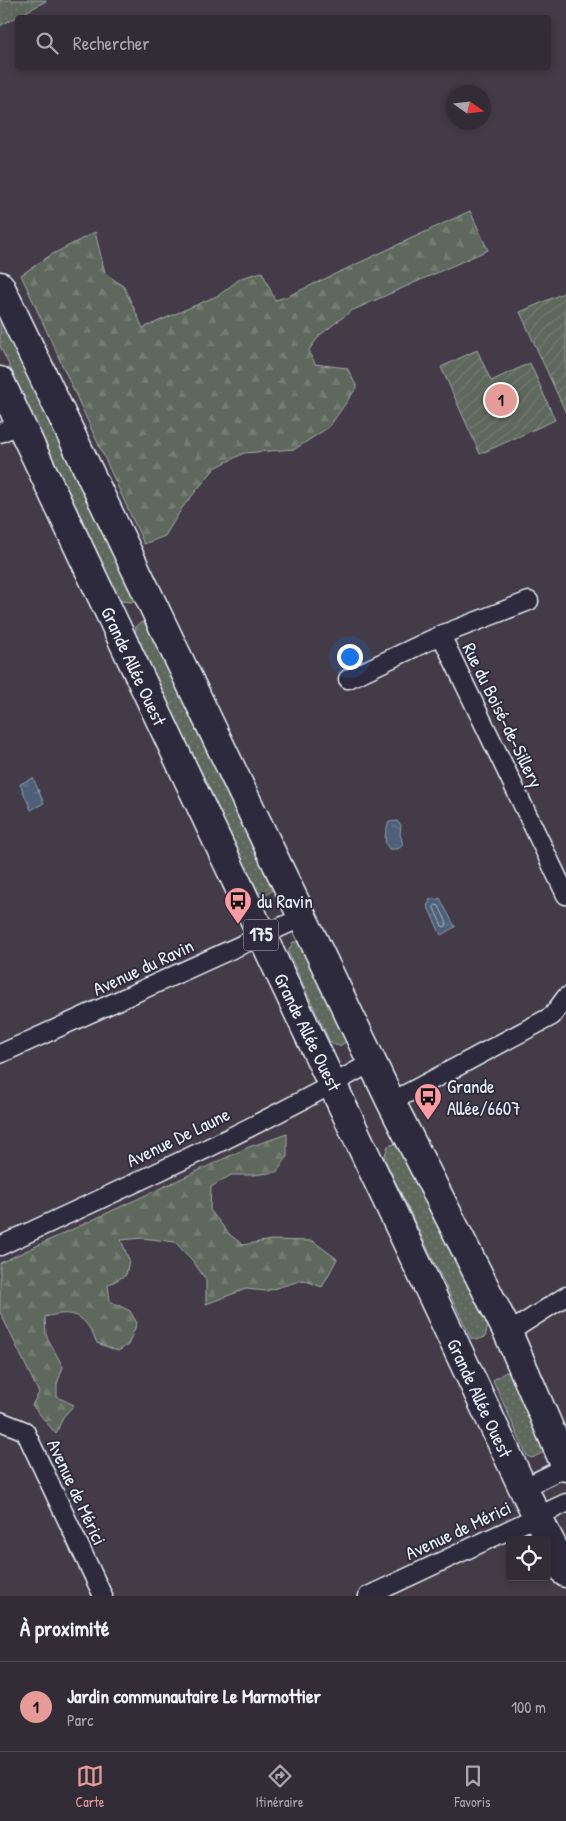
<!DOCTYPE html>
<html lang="fr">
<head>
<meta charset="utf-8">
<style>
  body { margin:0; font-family:"Patrick Hand",sans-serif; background:#3a343e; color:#f1f3f6 }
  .controls { position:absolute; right:15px; bottom:15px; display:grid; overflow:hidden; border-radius:5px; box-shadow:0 2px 8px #0003 }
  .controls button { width:45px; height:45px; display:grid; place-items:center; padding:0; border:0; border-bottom:1px solid #4d4851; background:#322c36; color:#f1f3f6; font:25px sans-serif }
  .compass { position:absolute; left:446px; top:85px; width:45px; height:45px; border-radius:50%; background:#322c36; box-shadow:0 2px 8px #0003; rotate:104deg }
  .you { position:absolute; left:349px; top:656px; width:18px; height:18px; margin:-12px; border:4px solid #fff; border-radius:50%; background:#1a73e8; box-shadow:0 0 0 8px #1a73e833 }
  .badge { display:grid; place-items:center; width:32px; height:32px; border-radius:50%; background:#e69b98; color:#111; font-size:16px; font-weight:700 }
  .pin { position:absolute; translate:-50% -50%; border:2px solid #fff; box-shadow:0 1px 5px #0006 }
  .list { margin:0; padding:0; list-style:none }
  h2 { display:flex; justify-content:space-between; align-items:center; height:65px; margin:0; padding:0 20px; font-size:21px }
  h2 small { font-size:16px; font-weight:400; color:#a8a7ad }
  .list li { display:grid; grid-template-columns:32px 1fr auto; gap:15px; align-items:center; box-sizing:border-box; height:90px; padding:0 20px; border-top:1px solid #4d4851 }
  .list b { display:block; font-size:19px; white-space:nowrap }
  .list p { margin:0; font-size:16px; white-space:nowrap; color:#a8a7ad }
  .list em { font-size:16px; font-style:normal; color:#a8a7ad }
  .icon { flex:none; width:28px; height:28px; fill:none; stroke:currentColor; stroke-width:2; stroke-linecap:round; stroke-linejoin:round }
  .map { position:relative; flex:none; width:566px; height:1596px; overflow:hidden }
  .search { position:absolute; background:#322c36; box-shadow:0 2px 8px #0003; left:15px; right:15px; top:15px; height:55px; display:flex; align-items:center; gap:12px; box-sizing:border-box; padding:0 18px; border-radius:5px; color:#a8a7ad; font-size:19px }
  .sheet { height:155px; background:#322c36 }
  nav { display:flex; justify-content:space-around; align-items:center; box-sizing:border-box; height:70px; border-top:1px solid #4d4851; background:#322c36; font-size:14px; color:#a8a7ad }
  nav a { display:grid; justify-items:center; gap:2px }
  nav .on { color:#e69b98 }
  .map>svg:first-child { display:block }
</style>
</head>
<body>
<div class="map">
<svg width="566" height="1596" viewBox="0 0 566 1596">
  <defs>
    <pattern id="grass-dots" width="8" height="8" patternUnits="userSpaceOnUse" patternTransform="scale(1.25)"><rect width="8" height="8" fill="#5e675b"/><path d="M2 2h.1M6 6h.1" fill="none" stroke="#757d73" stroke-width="1.8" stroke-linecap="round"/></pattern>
    <pattern id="forest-firs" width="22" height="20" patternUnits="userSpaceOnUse" patternTransform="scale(1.25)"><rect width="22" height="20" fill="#5e675b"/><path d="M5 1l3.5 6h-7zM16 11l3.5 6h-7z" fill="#757d73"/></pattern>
    <pattern id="garden-furrows" width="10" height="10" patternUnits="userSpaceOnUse" patternTransform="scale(1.25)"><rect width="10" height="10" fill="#5e675b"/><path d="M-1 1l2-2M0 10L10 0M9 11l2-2" fill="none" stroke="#757d73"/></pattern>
    <pattern id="water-ripples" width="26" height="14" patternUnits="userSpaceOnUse" patternTransform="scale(1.25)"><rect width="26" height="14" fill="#4d6178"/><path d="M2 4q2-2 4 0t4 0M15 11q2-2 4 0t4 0" fill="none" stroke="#67788c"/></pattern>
  </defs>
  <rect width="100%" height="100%" fill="#433b48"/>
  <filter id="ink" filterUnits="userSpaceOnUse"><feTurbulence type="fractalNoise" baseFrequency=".02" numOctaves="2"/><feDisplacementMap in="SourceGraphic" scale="10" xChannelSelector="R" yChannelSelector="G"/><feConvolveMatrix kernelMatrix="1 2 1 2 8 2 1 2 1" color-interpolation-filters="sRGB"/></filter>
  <g filter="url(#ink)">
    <path fill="url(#grass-dots)" stroke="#a3acaa" d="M 0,0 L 46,0 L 46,1 L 0,26 Z
      M 0,319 L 12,337 L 135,596 L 132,602 L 120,601 L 0,346 Z
      M 142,622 L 148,623 L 274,888 C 269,895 266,895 258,892 L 135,635 L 136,626 Z
      M 293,942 L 300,942 L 349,1035 C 346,1045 338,1049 330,1042 L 288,952 Z
      M 395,1144 L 400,1145 L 405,1149 L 488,1325 L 485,1337 L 477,1340 L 471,1338 L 384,1158 L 388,1146 Z
      M 506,1372 L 509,1372 L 546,1445 L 546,1451 L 532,1458 L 527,1456 L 493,1380 Z"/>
    <path fill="url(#forest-firs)" stroke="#a3acaa" d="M 470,211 L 488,250 L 351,311 L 320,335 L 309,350 L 315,364 L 347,368 L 357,387 L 329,427 L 295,449 L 244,453 L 215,468 L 182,508 L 165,536 L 144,544 L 21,275 L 51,255 L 95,232 L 105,273 L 124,287 L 143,328 L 219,295 L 241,278 L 262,272 L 275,300 L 286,297 Z
      M 287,1134 L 287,1157 L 277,1172 L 253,1175 L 231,1175 L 211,1187 L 210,1210 L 229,1234 L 243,1245 L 271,1240 L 313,1241 L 337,1259 L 322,1287 L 303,1280 L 266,1291 L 246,1289 L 206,1304 L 206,1280 L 193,1261 L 175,1242 L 143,1238 L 121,1240 L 129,1260 L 126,1275 L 108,1285 L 110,1301 L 130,1311 L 137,1323 L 128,1345 L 118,1351 L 97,1343 C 85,1315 75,1309 45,1317 L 46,1335 L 63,1367 L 57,1384 L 57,1397 L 74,1405 L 63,1417 L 56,1434 L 32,1405 L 39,1393 L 0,1312 L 0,1263 L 249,1147 Z"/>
    <path fill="url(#garden-furrows)" stroke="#a3acaa" d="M 566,292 L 566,413 L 520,312 Z
      M 477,350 L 491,381 L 530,363 L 555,420 L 480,454 L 441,367 Z"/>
    <path fill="url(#water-ripples)" stroke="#8b9bab" d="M 33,778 L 44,803 L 31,810 L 20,784 Z
      M 397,821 L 401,825 L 400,834 L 403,845 L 398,849 L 389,849 C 383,842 385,832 389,822 Z
      M 434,898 L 435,900 L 440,898 L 455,927 L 441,935 L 427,905 L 430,903 L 429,900 Z"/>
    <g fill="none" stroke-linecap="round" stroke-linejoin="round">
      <path stroke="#aab7c5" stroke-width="1" d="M 436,905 L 439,906 L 447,923 L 445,927 L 442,926 L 434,908 Z"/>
      <defs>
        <path id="street" d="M 0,433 L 20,424
          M 441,635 L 566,895
          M 348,679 L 441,635 L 529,601
          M 0,1054 L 303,917
          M 391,1102 L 552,1016 L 566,997
          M 0,1246 C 125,1187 252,1131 372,1062
          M 508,1333 L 566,1296
          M 0,1421 L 25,1431 L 103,1596
          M 523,1488 L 566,1467
          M 368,1596 L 566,1503"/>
        <path id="primary" d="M 0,286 L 391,1102 L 508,1333 L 566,1467
          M 0,381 L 523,1488 L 566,1573"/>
      </defs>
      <use href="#street" stroke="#e8f1f8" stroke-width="21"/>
      <use href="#primary" stroke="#e8f1f8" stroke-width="31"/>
      <use href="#street" stroke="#2f2a3d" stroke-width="18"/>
      <use href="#primary" stroke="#2f2a3d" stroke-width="28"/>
    </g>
  </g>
  <defs>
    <symbol id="bus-pin" viewBox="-11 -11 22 30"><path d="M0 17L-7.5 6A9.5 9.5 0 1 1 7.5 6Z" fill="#ff9aa2" stroke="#2f2a3d"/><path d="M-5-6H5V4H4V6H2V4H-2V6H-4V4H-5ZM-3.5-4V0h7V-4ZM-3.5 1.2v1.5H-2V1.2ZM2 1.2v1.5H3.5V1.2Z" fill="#111"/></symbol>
  </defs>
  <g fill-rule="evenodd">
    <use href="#bus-pin" x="222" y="885" width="32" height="43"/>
    <use href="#bus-pin" x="412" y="1081" width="32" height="43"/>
  </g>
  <g text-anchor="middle" stroke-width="4" stroke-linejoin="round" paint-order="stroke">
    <rect fill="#2f2a3d" stroke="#b0b5c0" stroke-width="1" x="243.5" y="919.5" width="35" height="31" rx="4"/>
    <g font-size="18" font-weight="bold" fill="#e8f1f8">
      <text x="261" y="941">175</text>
    </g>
    <g font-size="19" fill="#e8f1f8" stroke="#2f2a3d">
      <text transform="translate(134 666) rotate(65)" y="7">Grande Allée Ouest</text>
      <text transform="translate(503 715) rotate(64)" y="7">Rue du Boisé-de-Sillery</text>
      <text transform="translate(143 967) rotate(-25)" y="7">Avenue du Ravin</text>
      <text transform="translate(308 1032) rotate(64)" y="7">Grande Allée Ouest</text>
      <text transform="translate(178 1137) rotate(-26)" y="7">Avenue De Laune</text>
      <text transform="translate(480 1398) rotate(65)" y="7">Grande Allée Ouest</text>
      <text transform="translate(77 1492) rotate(65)" y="7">Avenue de Mérici</text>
      <text transform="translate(458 1530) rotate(-25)" y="7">Avenue de Mérici</text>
    </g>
    <g font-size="19" fill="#e8f1f8" stroke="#2f2a3d" text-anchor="start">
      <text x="257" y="908">du Ravin</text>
      <text x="447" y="1093">Grande<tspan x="447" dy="22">Allée/6607</tspan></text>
    </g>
  </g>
</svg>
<div class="controls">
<button><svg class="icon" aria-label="locate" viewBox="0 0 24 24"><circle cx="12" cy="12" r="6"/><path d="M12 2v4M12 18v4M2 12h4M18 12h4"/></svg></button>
</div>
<svg class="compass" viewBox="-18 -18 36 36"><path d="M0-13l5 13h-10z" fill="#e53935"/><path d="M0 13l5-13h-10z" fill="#a8a7ad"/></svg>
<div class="you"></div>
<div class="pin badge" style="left:501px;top:400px">1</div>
<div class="search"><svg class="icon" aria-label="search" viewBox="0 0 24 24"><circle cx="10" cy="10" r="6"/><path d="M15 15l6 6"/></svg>Rechercher</div>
</div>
<section class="sheet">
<h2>À proximité<small></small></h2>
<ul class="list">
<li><span class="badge">1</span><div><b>Jardin communautaire Le Marmottier</b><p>Parc</p></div><em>100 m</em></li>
</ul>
</section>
<nav>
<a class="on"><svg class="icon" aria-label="map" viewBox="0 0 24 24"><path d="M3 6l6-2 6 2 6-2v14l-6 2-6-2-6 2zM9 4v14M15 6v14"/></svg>Carte</a>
<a><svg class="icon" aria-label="directions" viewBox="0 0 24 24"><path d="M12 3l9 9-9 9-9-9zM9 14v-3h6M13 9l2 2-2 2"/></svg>Itinéraire</a>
<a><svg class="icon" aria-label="saved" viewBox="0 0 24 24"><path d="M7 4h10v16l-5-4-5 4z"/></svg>Favoris</a>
</nav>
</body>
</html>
